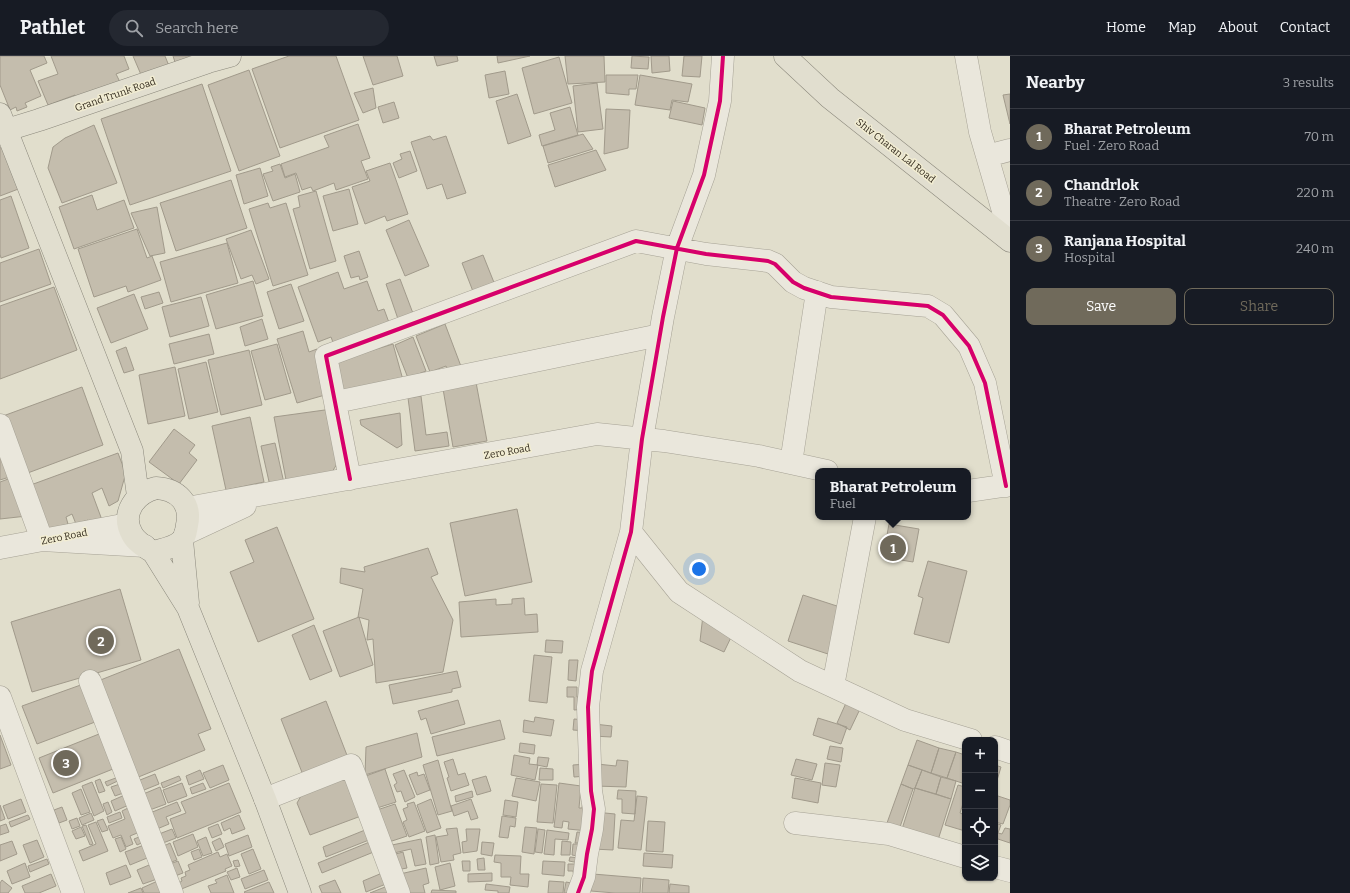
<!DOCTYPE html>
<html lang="en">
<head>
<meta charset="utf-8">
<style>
  body { margin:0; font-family:Bitter,serif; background:#242831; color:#f1f3f6 }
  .controls { position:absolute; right:12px; bottom:12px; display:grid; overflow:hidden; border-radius:8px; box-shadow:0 1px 3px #0004 }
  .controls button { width:36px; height:36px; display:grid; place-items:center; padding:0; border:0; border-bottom:1px solid #363941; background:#171b24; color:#f1f3f6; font:20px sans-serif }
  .you { position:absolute; left:699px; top:513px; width:14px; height:14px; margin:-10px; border:3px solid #fff; border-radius:50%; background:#1a73e8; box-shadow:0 0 0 6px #1a73e833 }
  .badge { display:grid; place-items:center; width:26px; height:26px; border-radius:50%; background:#706a5b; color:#fff; font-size:13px; font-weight:700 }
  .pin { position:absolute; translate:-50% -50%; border:2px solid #fff; box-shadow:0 1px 4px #0006 }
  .popup { position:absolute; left:815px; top:412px; width:156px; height:52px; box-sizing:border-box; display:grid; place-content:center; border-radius:8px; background:#171b24; filter:drop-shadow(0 1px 3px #0005); font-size:13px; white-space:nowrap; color:#9ea1a6 }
  .popup b { font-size:15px; color:#f1f3f6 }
  .popup::after { content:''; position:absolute; left:50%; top:100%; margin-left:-8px; border:8px solid transparent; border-top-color:#171b24 }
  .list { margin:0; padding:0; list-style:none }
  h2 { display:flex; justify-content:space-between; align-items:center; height:52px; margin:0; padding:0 16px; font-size:17px }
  h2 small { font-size:13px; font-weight:400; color:#9ea1a6 }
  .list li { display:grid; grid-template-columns:26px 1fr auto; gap:12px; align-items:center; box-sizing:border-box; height:56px; padding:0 16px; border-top:1px solid #363941 }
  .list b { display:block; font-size:15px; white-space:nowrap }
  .list p { margin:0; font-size:13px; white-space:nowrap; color:#9ea1a6 }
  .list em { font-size:13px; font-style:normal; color:#9ea1a6 }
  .actions { display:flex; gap:8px; padding:12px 16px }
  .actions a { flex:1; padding:9px 0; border:1px solid #706a5b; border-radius:8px; text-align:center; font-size:14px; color:#706a5b }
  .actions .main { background:#706a5b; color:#fff }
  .icon { flex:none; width:22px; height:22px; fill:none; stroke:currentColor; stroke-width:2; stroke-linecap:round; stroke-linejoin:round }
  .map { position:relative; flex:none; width:1010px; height:837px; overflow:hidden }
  header { display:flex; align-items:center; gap:24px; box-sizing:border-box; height:56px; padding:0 20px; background:#171b24; border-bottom:1px solid #363941 }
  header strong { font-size:19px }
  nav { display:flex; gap:22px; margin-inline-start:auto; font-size:14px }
  .search { width:280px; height:36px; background:#242831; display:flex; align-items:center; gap:10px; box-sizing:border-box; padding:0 14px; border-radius:22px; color:#9ea1a6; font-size:15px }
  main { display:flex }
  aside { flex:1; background:#171b24 }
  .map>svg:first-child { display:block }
</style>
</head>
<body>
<header>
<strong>Pathlet</strong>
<div class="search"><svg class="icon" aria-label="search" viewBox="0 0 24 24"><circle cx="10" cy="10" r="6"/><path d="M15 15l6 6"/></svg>Search here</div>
<nav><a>Home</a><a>Map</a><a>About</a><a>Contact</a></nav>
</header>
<main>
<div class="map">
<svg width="1010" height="837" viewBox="0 0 1010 837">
  <rect width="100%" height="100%" fill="#e1decc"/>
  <path fill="#c4bdad" stroke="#a19a8b" d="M 0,0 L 44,0 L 47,7 L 30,14 L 41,40 L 25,47 L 27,51 L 17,55 L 16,51 L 10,54 L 0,29 Z
    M 51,0 L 124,0 L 129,13 L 116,18 L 120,26 L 76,43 L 75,39 L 48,49 L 38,25 L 58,18 Z
    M 133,0 L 165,0 L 169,10 L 142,21 Z
    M 173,0 L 194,0 L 176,9 Z
    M 289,0 L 336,0 L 359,64 L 280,92 L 252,13 Z
    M 363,0 L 397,0 L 403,20 L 373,29 Z
    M 434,0 L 457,0 L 458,5 L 437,10 Z
    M 497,0 L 530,0 L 498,7 Z
    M 565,0 L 604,0 L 605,26 L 568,28 Z
    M 632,0 L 649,1 L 648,13 L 631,12 Z
    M 651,0 L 669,0 L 670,15 L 652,17 Z
    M 684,0 L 702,0 L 700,21 L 682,20 Z
    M 559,1 L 572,47 L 534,58 L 522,12 Z
    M 249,14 L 280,100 L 239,115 L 208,29 Z
    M 505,15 L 509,38 L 489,42 L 485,19 Z
    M 606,19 L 638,19 L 636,33 L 629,33 L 629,39 L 606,37 Z
    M 640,19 L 692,28 L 688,46 L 672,44 L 670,54 L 635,49 Z
    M 597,27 L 603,73 L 578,76 L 573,30 Z
    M 202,28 L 231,115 L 130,149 L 101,63 Z
    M 373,32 L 376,52 L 363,57 L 354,37 Z
    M 517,38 L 531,80 L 508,88 L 496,45 Z
    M 1010,38 L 1010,68 L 1003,39 Z
    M 673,45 L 705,52 L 702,69 L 669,62 Z
    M 394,46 L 399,62 L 383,67 L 378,51 Z
    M 570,51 L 578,79 L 542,90 L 539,79 L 555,74 L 550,57 Z
    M 606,53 L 630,54 L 628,92 L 604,98 Z
    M 358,68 L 370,102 L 361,105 L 368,123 L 336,134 L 334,127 L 313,135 L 311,131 L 302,134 L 296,117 L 285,121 L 281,108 L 329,91 L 324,80 Z
    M 94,69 L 117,127 L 62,147 L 48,112 L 53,91 L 65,82 Z
    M 583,78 L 593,93 L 548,107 L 543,90 Z
    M 430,80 L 433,84 L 446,80 L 466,137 L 447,143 L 442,128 L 427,133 L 411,86 Z
    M 4,90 L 21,132 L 0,140 L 0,92 Z
    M 596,94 L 606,114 L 555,131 L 548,109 Z
    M 410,95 L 417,115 L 399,122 L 393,107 L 402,103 L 400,98 Z
    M 390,107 L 408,158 L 387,165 L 385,160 L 365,168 L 352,131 L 370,125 L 366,115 Z
    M 280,108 L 285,122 L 295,118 L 300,136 L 273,145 L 263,118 L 273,115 L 271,111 Z
    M 260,112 L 268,140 L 244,148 L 236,119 Z
    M 231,124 L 247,172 L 176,195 L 160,147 Z
    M 349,133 L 358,168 L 333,175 L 323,140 Z
    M 316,135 L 336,205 L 310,213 L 293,153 L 300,151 L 298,140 Z
    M 92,139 L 97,154 L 124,144 L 134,172 L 74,193 L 59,151 Z
    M 11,140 L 29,192 L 1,202 L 0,198 L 0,144 Z
    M 268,147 L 270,152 L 286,147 L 308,219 L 273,230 L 249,153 Z
    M 157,151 L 165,197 L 150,200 L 131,157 Z
    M 409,164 L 429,210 L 405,220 L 386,174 Z
    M 137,173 L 147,202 L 152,200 L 161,224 L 128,236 L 126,230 L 94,241 L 78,193 Z
    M 251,174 L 269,223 L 256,228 L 252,219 L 241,223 L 226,183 Z
    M 227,187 L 238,227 L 171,246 L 160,206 Z
    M 39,193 L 51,228 L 0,246 L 0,207 Z
    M 359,195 L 368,221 L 360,224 L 359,220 L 351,222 L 344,200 Z
    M 483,199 L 495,229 L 474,238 L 462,207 Z
    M 338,216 L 344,233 L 367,225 L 378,255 L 384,253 L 391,272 L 334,289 L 331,281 L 318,286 L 298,231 Z
    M 400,223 L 414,260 L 399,266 L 386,228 Z
    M 253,225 L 263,260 L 216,273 L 206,239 Z
    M 291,228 L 304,265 L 279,273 L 267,236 Z
    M 54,231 L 77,294 L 0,323 L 0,250 Z
    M 159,236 L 163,247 L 145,253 L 141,241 Z
    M 134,238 L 148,273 L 111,287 L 97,252 Z
    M 201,241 L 209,270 L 170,281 L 162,251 Z
    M 262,263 L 268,283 L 245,290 L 240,271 Z
    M 445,268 L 462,313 L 449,317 L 446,310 L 430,316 L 416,280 Z
    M 303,275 L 309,296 L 317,293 L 325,339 L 297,347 L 277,283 Z
    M 209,278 L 214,298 L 174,308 L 169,288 Z
    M 413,281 L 426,315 L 408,322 L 395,289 Z
    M 277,288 L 291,337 L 265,344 L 251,295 Z
    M 393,288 L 403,324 L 344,342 L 334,306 Z
    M 126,291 L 134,314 L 124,317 L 116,295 Z
    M 249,294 L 262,349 L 221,359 L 208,304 Z
    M 206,306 L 218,356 L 189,363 L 178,313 Z
    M 175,311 L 185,360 L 148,368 L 139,319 Z
    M 475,321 L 487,385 L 453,391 L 442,327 Z
    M 82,331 L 103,389 L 25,418 L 3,360 Z
    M 421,340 L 426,379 L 447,376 L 449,390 L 415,395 L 408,342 Z
    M 332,353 L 340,403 L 332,416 L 287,429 L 274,361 Z
    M 400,357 L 402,389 L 397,392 L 361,369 L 360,364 Z
    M 250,361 L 264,426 L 226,434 L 212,370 Z
    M 174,373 L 195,389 L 189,397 L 197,404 L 179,428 L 149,406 Z
    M 0,376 L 16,419 L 0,424 Z
    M 275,387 L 284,427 L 270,430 L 261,390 Z
    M 118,397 L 124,413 L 125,420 L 118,445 L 109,450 L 102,432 L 92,437 L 102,464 L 90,468 L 88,464 L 76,468 L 72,458 L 66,461 L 68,468 L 45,475 L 28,430 Z
    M 11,422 L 27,460 L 0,463 L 0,426 Z
    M 517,453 L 532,526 L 465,540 L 450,467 Z
    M 889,468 L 919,473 L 913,506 L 883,501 Z
    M 277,471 L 314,563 L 258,586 L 230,516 L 254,506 L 245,484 Z
    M 428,492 L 438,518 L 431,521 L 453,564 L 443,616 L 376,627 L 373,583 L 367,584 L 369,564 L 358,561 L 363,533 L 340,527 L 341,512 L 365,516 L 364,511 Z
    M 928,505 L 967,515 L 949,587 L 914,578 L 923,542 L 918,540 Z
    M 120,533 L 141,604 L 32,636 L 11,566 Z
    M 803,539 L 843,552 L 828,598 L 788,585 Z
    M 524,542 L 525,559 L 537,558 L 538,576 L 461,581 L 459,546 L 496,543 L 496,549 L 512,548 L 512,543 Z
    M 703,559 L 735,573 L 724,596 L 700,585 Z
    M 359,561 L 373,609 L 340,621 L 323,575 Z
    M 314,569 L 332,615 L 310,624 L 292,579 Z
    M 546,584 L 563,585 L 562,597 L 545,596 Z
    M 179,593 L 211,673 L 198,678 L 205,694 L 136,722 L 98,625 Z
    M 534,599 L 552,601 L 547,647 L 529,645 Z
    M 569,604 L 578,604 L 576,625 L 568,624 Z
    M 457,615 L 461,631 L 452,633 L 452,636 L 393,648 L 389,629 Z
    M 89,626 L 103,663 L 37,688 L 22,650 Z
    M 567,631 L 577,631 L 577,641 L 587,641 L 587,653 L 574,654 L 574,641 L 567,641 Z
    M 458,644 L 465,668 L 431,678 L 426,662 L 421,664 L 418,655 Z
    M 326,645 L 350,707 L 305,724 L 281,663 Z
    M 846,647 L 860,653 L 850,674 L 837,667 Z
    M 535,661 L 554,664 L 551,680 L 523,676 L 524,664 L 534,666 Z
    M 818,662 L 847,671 L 841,688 L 813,679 Z
    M 574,663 L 588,664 L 587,675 L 573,674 Z
    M 500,664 L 505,683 L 437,700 L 432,681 Z
    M 594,668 L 612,670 L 611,681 L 593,680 Z
    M 109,674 L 123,709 L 53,737 L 39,702 Z
    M 417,677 L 422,701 L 365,719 L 366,691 Z
    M 0,679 L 11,709 L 0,713 Z
    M 917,684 L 939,692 L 931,717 L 908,709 Z
    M 520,687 L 535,689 L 534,698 L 519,696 Z
    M 830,690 L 843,692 L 841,706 L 827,703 Z
    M 939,692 L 956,696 L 947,722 L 931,717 Z
    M 956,696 L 965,699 L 965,728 L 947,722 Z
    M 514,699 L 530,702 L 529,708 L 538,709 L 535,724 L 511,719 Z
    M 538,701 L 549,702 L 547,711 L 537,709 Z
    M 453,703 L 458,719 L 465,717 L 469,729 L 451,735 L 447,722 L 449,721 L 444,706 Z
    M 796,703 L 817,708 L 812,724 L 791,719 Z
    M 438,704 L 452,755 L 438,759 L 423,709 Z
    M 617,704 L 628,705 L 626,731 L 595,730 L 597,708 L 616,710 Z
    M 825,707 L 840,709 L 836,731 L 822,729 Z
    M 586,708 L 587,720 L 574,721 L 573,709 Z
    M 223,709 L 229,724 L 210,732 L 203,717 Z
    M 908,709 L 922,714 L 915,732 L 913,733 L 901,728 Z
    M 995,709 L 1001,711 L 995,731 Z
    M 540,712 L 553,713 L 553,724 L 539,724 Z
    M 385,713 L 396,746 L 374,753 L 363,721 Z
    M 200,714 L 204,723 L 189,729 L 186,720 Z
    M 345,714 L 361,760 L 310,779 L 297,747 L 301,740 Z
    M 404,714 L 415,741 L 405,746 L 401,735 L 397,736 L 394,729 L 397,727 L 393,718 Z
    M 922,714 L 941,721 L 936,738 L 915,732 Z
    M 417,716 L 418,720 L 424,718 L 430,734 L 417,739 L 409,719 Z
    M 155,718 L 159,728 L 139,736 L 135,726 Z
    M 121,720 L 122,723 L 107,730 L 105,726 Z
    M 179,720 L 181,724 L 163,732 L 161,727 Z
    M 486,720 L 491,735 L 477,739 L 472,724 Z
    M 941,721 L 956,725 L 951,743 L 936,738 Z
    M 516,722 L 540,726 L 536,745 L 512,740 Z
    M 795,722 L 821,727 L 818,747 L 792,742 Z
    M 100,723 L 105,735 L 99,737 L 95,725 Z
    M 92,726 L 104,755 L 94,760 L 82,730 Z
    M 123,727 L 126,736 L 115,740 L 111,731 Z
    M 182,727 L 187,740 L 168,747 L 163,734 Z
    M 203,727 L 206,733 L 192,738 L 190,732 Z
    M 229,727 L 241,756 L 177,782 L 170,763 L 186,757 L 181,746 Z
    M 559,727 L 581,730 L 579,752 L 582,752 L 583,741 L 588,775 L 568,773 L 569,766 L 563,765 L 562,772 L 554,771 Z
    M 541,728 L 557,729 L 553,767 L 537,766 Z
    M 901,728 L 913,733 L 900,771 L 887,767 Z
    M 958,729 L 965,731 L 965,741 L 960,757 L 965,759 L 965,775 L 945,769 Z
    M 160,731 L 166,748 L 147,755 L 141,739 Z
    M 915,732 L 951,743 L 938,784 L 902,773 Z
    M 81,733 L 90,756 L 81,759 L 72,737 Z
    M 618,734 L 636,735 L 635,758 L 622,757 L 622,743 L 617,743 Z
    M 472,735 L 473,741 L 456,746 L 455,740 Z
    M 127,738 L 131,748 L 115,755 L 111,745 Z
    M 995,739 L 1010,744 L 1010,749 L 1003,768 L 995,766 Z
    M 637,740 L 647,741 L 641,794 L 618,792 L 621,764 L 634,765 Z
    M 21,743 L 26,756 L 8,763 L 3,750 Z
    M 431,743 L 441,772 L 427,777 L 417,749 Z
    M 471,743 L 478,762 L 471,764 L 468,755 L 454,760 L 451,750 Z
    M 505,744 L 518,746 L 516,761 L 503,759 Z
    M 108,746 L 112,756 L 107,759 L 103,748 Z
    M 177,746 L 181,755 L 166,761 L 169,768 L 157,773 L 150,757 Z
    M 414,746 L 425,775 L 409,781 L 403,766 L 407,764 L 403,753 L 408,751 L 407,748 Z
    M 395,748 L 407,780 L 386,787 L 374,755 Z
    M 0,749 L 5,763 L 0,765 Z
    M 132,750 L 142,775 L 130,780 L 133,788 L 126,791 L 121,779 L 113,782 L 108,770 L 125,763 L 122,755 Z
    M 62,751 L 67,764 L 59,767 L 54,754 Z
    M 120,756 L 122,762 L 109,767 L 107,761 Z
    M 595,756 L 615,758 L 613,794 L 593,793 Z
    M 91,757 L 94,764 L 82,769 L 79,762 Z
    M 28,759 L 30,763 L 11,771 L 9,766 Z
    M 239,759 L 245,773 L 232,778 L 230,772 L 224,775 L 221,767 Z
    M 502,760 L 516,762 L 515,771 L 510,770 L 508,782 L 499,781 Z
    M 77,762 L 80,770 L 72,773 L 69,765 Z
    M 103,763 L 108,774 L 102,776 L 97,765 Z
    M 648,765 L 665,766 L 663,796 L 646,795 Z
    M 96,766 L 108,795 L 83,805 L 79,795 L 96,788 L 88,769 Z
    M 995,767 L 1001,769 L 998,777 L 1002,778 L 1005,772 L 1010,773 L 1010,787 L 995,782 Z
    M 6,768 L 9,776 L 0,779 L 0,770 Z
    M 218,768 L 222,778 L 212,782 L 208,772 Z
    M 86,769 L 93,788 L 90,789 L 82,770 Z
    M 81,771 L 85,780 L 76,783 L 72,775 Z
    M 525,771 L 537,772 L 534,798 L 522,796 Z
    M 370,772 L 374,782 L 326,801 L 323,791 Z
    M 457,772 L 461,797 L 453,799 L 454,804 L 441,806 L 436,781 L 448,779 L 446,773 Z
    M 172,773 L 176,782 L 163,787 L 159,778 Z
    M 466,773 L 480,773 L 477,795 L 463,797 L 462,786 L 467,785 Z
    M 538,773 L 545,774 L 542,797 L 535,796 Z
    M 547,774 L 569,777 L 568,784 L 555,783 L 554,799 L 544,798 Z
    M 577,776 L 588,777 L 584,808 L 569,805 L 570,801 L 580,802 L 582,787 L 575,787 Z
    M 193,778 L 198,791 L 178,800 L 173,786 Z
    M 144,779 L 146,785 L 137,789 L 134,783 Z
    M 248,779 L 252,791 L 229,800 L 225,788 Z
    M 435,779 L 439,807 L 430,809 L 426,781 Z
    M 121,781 L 126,793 L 120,796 L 115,783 Z
    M 206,781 L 212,797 L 203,800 L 197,785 Z
    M 220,782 L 224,791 L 216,795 L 212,786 Z
    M 377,783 L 381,793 L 322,817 L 318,807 Z
    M 421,783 L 426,808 L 415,810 L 411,793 L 394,797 L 392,789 Z
    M 37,784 L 44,801 L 30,807 L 23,789 Z
    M 12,785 L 17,798 L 0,805 L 0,789 Z
    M 562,785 L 571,786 L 570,799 L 561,799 Z
    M 482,786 L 494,787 L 492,800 L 481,798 Z
    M 170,787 L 177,804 L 169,807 L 162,791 Z
    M 147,788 L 152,800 L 130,809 L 125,796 Z
    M 573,788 L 580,788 L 578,800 L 572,799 Z
    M 199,793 L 202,801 L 194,804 L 191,796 Z
    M 253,793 L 261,813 L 249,818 L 241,798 Z
    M 218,796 L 220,801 L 227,798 L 232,810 L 225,813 L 226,815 L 179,834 L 177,828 L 182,825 L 181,822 L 186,820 L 185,816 L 190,814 L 188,809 Z
    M 403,796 L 407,812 L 396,814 L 392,799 Z
    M 644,797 L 673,799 L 672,812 L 643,810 Z
    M 495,799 L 521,800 L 520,818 L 529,818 L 528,831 L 510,829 L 511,821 L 501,821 L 501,807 L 494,806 Z
    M 484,802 L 485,814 L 478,814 L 477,803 Z
    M 47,803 L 49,808 L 30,816 L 28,810 Z
    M 238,804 L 240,810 L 235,811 L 233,805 Z
    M 178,805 L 183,817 L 175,820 L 170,808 Z
    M 462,805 L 470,805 L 470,815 L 463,815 Z
    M 543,805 L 565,806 L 564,820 L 542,818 Z
    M 25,807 L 30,821 L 12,828 L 7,815 Z
    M 154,807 L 160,822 L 143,828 L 137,814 Z
    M 450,807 L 455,830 L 440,834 L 435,811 Z
    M 568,808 L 582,808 L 574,821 L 573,815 L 568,815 Z
    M 126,809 L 131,821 L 110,829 L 106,817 Z
    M 237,812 L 240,821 L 231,824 L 227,816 Z
    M 426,812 L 429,827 L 423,829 L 425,837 L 404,837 L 400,818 Z
    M 264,814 L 268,824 L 245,833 L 241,823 Z
    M 387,815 L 391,826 L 366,836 L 363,825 Z
    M 492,817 L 492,825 L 468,826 L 468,818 Z
    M 51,818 L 56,830 L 39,837 L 25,837 L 22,830 Z
    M 593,818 L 641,822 L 640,837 L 615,837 L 591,835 Z
    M 227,819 L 234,837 L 211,837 L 208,830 L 217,827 L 215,824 Z
    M 643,822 L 669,824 L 668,837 L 642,837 Z
    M 162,823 L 168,837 L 144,837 L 142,832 Z
    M 2,824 L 12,832 L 8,837 L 0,837 L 0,827 Z
    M 335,824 L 341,837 L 322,837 L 319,830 Z
    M 549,825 L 564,826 L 563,837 L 548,837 Z
    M 269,826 L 274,837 L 245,837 L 244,836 Z
    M 566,826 L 577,828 L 574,837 L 564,837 Z
    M 486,828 L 510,831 L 509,837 L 498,837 L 498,835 L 485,834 Z
    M 670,828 L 689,830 L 689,837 L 669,837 Z
    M 390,829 L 393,837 L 370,837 Z
    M 141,832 L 143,837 L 128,837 Z
    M 432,834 L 456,835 L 456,837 L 431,837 Z"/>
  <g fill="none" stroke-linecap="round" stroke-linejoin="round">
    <defs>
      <path id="minor" d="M 966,0 L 980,76 L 1010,179
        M 987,100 L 1010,94
        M 336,346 L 660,279
        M 0,369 L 42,484 L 145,490
        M 791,407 L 817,236
        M 350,423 L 326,300 L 636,185 L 706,198 L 768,205 L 775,208 L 793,226 L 804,232 L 831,241 L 928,250 L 943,259 L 969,290 L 985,327 L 1006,430
        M 968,435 L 1010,429
        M 187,452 L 597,378 L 664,385 L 759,400 L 827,415
        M 631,476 L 679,536 L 800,615 L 905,664 L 971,684
        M 185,478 L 245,450
        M 0,492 L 128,468
        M 90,625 L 172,837
        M 833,630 L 865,461
        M 0,641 L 73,837
        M 995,691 L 1010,696
        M 265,743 L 351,709 L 399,837
        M 795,767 L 889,778 L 965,801
        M 995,811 L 1010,815
        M 578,837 L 584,821 L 587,798 L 592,773 L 594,753 L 591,735 L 588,651 L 592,615 L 631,476 L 642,383 L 663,261 L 677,192 L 704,119 L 720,45 L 723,0"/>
      <path id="major" d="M 785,0 L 830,42 L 1010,185
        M 0,58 L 132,395 L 138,440
        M 0,76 L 39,64 L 208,6 L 230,0
        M 156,432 C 177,433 192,447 187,469 C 186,474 186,480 182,484 C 175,492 163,493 153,496 C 145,491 136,486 132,478 C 120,457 136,437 156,432 Z
        M 182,484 L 188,547
        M 153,496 L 188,552 L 265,743 L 300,837"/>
    </defs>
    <use href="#minor" stroke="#a6a295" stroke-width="23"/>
    <use href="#major" stroke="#8b887c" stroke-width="23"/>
    <use href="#minor" stroke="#eae7dc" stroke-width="22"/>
    <use href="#major" stroke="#e1decf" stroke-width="22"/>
    <defs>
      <path id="cycleway" d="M 350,423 L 326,300 L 636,185 L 706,198 L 768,205 L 775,208 L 793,226 L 804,232 L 831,241 L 928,250 L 943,259 L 969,290 L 985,327 L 1006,430
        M 578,837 L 584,821 L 587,798 L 592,773 L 594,753 L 591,735 L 588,651 L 592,615 L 631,476 L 642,383 L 663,261 L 677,192 L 704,119 L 720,45 L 723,0"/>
    </defs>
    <use href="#cycleway" stroke="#f2edd2" stroke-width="6"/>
    <use href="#cycleway" stroke="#d6006c" stroke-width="4"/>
  </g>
  <g text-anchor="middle" stroke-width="3" stroke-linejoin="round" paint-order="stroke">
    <g font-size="10" fill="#332b1e" stroke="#f2edd2">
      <text transform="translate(115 38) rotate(-19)" y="4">Grand Trunk Road</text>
      <text transform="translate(896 94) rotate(38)" y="4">Shiv Charan Lal Road</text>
      <text transform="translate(507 395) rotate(-10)" y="4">Zero Road</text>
      <text transform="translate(64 480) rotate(-11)" y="4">Zero Road</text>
    </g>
  </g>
</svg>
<div class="controls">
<button>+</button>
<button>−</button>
<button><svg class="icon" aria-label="locate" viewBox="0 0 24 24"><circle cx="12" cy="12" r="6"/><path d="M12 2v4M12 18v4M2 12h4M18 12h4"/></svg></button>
<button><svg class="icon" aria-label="layers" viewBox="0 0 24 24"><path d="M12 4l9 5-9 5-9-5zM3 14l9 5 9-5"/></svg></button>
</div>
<div class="you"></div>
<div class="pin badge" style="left:893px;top:492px">1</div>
<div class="popup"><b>Bharat Petroleum</b>Fuel</div>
<div class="pin badge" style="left:101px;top:585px">2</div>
<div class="pin badge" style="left:66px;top:707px">3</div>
</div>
<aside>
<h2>Nearby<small>3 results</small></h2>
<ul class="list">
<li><span class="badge">1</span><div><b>Bharat Petroleum</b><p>Fuel · Zero Road</p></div><em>70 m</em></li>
<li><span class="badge">2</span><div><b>Chandrlok</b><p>Theatre · Zero Road</p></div><em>220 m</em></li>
<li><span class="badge">3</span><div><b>Ranjana Hospital</b><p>Hospital</p></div><em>240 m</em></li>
</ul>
<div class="actions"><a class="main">Save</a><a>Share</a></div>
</aside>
</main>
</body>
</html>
